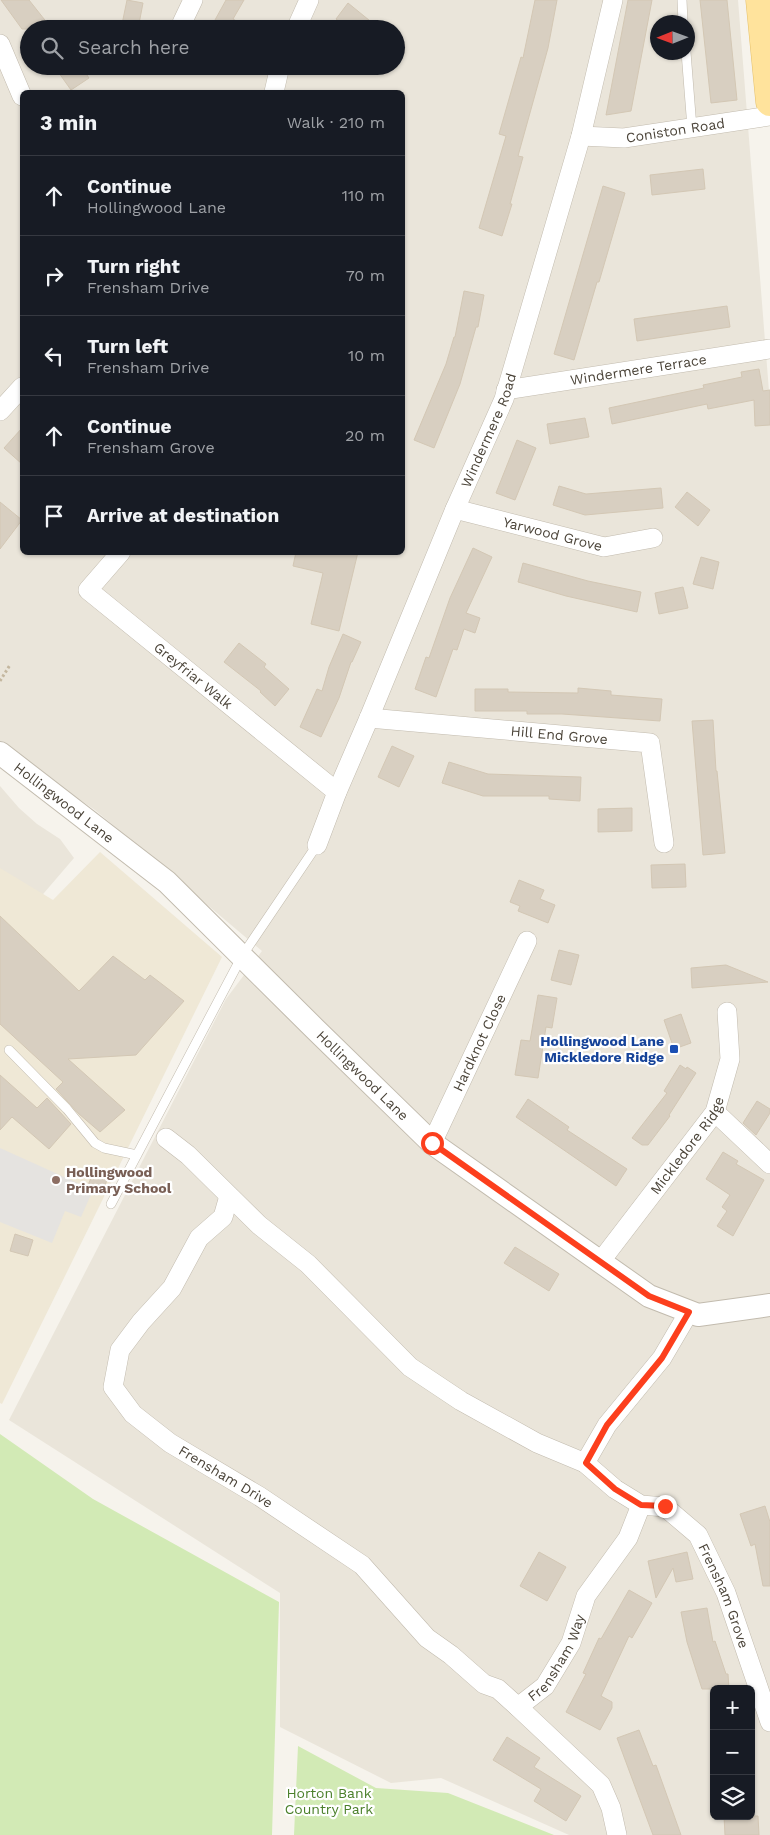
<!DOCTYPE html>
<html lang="en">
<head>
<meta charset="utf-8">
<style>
  body { margin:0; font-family:"Work Sans",sans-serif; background:#242831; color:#f1f3f6 }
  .controls { position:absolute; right:15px; bottom:15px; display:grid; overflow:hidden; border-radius:8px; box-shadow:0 1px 4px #0004 }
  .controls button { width:45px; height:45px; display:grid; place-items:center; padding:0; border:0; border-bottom:1px solid #363941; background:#171b24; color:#f1f3f6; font:25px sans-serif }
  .compass { position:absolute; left:650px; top:15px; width:45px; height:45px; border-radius:50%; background:#171b24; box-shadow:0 1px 4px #0004; rotate:269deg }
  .stop { position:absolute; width:15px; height:15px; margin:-11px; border:4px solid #fc3f1d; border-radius:50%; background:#fff }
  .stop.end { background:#fc3f1d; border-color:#fff; box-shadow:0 1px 5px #0008 }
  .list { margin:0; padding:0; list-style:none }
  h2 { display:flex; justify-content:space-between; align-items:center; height:65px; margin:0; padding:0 20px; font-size:21px }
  h2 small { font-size:16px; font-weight:400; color:#9ea1a6 }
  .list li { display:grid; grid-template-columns:32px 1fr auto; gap:15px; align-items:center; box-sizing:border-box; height:80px; padding:0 20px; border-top:1px solid #363941 }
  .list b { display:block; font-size:19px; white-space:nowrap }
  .list p { margin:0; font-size:16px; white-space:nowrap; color:#9ea1a6 }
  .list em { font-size:16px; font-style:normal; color:#9ea1a6 }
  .icon { flex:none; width:28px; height:28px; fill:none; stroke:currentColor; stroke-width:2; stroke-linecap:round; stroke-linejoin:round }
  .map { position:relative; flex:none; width:770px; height:1835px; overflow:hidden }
  .search { position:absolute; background:#171b24; box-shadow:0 1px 4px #0004; left:20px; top:20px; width:385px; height:55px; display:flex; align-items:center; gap:12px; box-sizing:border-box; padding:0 18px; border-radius:28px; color:#9ea1a6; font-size:19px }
  .panel { position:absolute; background:#171b24; box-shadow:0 1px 4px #0004; left:20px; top:90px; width:385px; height:465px; border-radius:8px }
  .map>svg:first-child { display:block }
</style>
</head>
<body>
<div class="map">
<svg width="770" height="1835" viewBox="0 0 770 1835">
  <rect width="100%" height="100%" fill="#f6f3ec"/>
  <path fill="#eae5da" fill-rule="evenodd" d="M 0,0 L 738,0 L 770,404 L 770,1835 L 569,1835 L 441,1778 L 391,1783 L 280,1727 L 280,1593 L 9,1420 L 226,999 L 262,951 L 95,810 L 0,746 ZM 658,22 L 688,22 L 688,52 L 658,52 ZM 29,29 L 396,29 L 396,66 L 29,66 ZM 22,92 L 402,92 L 402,552 L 22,552 ZM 714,1689 L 751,1689 L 751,1816 L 714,1816 Z
    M 0,786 L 19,808 L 37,824 L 60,839 L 74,858 L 38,900 L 0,880 Z"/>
  <path fill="#efe8d6" d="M 100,852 L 222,957 L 2,1404 L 0,1403 L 0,868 L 53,900 Z"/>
  <path fill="#d2eab5" d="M 0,1434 L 93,1499 L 279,1602 L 272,1835 L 0,1835 Z
    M 298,1746 L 376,1788 L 448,1793 L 554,1835 L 294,1835 Z"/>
  <path fill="#e5e3e0" d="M 0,1148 L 93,1190 L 81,1217 L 65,1211 L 52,1243 L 0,1222 Z"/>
  <path fill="#d8cfc1" stroke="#d3c7b4" d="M 1,0 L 29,0 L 52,29 L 22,29 Z
    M 127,0 L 143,3 L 138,29 L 121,29 Z
    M 226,0 L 244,0 L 233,19 L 250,29 L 210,29 Z
    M 535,0 L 557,0 L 548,48 L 518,156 L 523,157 L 510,204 L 512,204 L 502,236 L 479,228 L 506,136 L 499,134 L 521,57 L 523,58 Z
    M 628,0 L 652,0 L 631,111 L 606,115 Z
    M 700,0 L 727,0 L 737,100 L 711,103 Z
    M 348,3 L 380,29 L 349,29 L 336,19 Z
    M 54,66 L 81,66 L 89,78 L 71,90 Z
    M 703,169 L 705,189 L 652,195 L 650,175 Z
    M 603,186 L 625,193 L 599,282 L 597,282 L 574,360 L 554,354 Z
    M 464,291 L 484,295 L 478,327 L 476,327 L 460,384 L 434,448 L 414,440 L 446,364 L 454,337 L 455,337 Z
    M 727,306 L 730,327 L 637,341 L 634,319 Z
    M 759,369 L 763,391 L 770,390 L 770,425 L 755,426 L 754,400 L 708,409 L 707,404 L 612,424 L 609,408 L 704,388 L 703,385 L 742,377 L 741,372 Z
    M 585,418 L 589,437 L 550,444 L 547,424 Z
    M 22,428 L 22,464 L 4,448 Z
    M 517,440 L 536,448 L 515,500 L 496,493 Z
    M 559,486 L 586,494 L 661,488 L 663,508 L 585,515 L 553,505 Z
    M 687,492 L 710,510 L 698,526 L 675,507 Z
    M 0,502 L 22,520 L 0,549 Z
    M 473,548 L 492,557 L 466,613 L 480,618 L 475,633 L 464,629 L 457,650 L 453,649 L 436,697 L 415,689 L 426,657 L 429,658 L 450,598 Z
    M 296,552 L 358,552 L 339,631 L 311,624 L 323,573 L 293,566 Z
    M 701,557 L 719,562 L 713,589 L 693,584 Z
    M 523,563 L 588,581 L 641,592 L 637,612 L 566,596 L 518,582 Z
    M 683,587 L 688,608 L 659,614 L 655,593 Z
    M 343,634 L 361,642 L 352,662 L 351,662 L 339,698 L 321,737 L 300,727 L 317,689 L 322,691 L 329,667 Z
    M 239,643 L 266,664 L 264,667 L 289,689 L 275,706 L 260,692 L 261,691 L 224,662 Z
    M 578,688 L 611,691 L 611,695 L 662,699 L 660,721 L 562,714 L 527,714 L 527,711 L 475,711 L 475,689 L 508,689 L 508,692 L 578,693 Z
    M 713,720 L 716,771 L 717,771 L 725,853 L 703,855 L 692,721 Z
    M 392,746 L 414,756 L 399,787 L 378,777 Z
    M 449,762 L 488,774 L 581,777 L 580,801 L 549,799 L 549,796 L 483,796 L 442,783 Z
    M 632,808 L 632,831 L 598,832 L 598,809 Z
    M 685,864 L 686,887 L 652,888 L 651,865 Z
    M 519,880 L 544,890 L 540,899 L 555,905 L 548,923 L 518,911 L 520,906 L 510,902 Z
    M 0,916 L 79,991 L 113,956 L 145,980 L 150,975 L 184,1001 L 136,1055 L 68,1059 L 125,1110 L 100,1132 L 79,1114 L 56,1089 L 63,1082 L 0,1024 Z
    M 559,950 L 579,955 L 571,985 L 551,980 Z
    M 726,965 L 768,982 L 692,988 L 691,968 Z
    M 538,995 L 557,998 L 552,1028 L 546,1027 L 538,1078 L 515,1075 L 521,1040 L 530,1041 Z
    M 681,1014 L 691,1043 L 674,1049 L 664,1020 Z
    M 680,1065 L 686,1069 L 687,1067 L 696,1073 L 669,1115 L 670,1116 L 648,1145 L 642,1145 L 632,1138 L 667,1093 L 664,1091 Z
    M 0,1075 L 37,1108 L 47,1098 L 71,1124 L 49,1149 L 12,1117 L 0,1130 Z
    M 528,1099 L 569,1127 L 567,1130 L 627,1169 L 616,1186 L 516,1117 Z
    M 757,1101 L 770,1109 L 770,1113 L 756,1135 L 743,1123 Z
    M 723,1152 L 738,1161 L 736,1164 L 764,1180 L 733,1236 L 717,1226 L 727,1211 L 722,1207 L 730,1195 L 706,1179 Z
    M 94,1171 L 108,1177 L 103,1191 L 88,1185 Z
    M 15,1234 L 33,1240 L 28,1256 L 10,1251 Z
    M 515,1247 L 559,1274 L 549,1291 L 504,1263 Z
    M 765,1506 L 770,1522 L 770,1586 L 763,1586 L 755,1544 L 751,1546 L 740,1514 Z
    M 539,1552 L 566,1567 L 547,1601 L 520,1586 Z
    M 687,1552 L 693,1579 L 676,1582 L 673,1568 L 656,1598 L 648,1561 Z
    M 629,1590 L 652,1603 L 632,1638 L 629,1636 L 601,1696 L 612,1702 L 612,1708 L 600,1730 L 566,1712 L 586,1674 L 583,1673 L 599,1638 L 601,1639 Z
    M 707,1608 L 713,1642 L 715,1641 L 726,1674 L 728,1674 L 729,1689 L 702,1689 L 687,1642 L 681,1612 Z
    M 639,1730 L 653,1766 L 656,1765 L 681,1835 L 653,1835 L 617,1738 Z
    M 507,1737 L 540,1758 L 534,1767 L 581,1796 L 566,1821 L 534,1801 L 541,1789 L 493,1760 Z
    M 724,1816 L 758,1816 L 759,1835 L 725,1835 Z"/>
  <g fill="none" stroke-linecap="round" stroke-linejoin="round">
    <defs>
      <path id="service" d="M 682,0 L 683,22
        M 686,52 L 692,128
        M 9,1050 L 67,1109 L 95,1143 L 104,1148 L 137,1155
        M 111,1204 L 242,956 L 317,845"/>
      <g id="minor">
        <path d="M 182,23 L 193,0"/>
        <path d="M 296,29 L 309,0"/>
        <path d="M 0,44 L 22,96"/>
        <path d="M 274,92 L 280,66"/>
        <path id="s1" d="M 581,136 L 624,138 L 770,116"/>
        <path id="s2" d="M 506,390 L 770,349"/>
        <path d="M 0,411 L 22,387"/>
        <path id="s3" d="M 455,509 L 604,547 L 653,538"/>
        <path id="s4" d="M 121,552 L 88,590 L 337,792"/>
        <path id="s5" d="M 369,718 L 650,743 L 664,843"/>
        <path id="s6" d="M 317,845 L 337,792 L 369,718 L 455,509 L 504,399 L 581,136 L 613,0"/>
        <path d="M 715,1112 L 770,1164"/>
        <path id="s7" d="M 166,1138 L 188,1155 L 259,1225 L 308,1264 L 410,1367 L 461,1401 L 537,1443 L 585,1463 L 615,1489 L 641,1505 L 665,1507 L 698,1535 L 726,1593 L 770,1722"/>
        <path id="s8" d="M 432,1143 L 527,941"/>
        <path id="s9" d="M 229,1196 L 223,1217 L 199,1238 L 172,1288 L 141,1322 L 120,1350 L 113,1387 L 133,1414 L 170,1443 L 259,1496 L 362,1565 L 427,1638 L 451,1655 L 484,1684 L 498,1689 L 518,1707"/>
        <path id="s10" d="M 600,1262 L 715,1112 L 730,1059 L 727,1012"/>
        <path d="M 585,1463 L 607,1425 L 662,1358 L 689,1312"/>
        <path id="s11" d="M 617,1835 L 611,1808 L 601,1785 L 518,1707 L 545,1686 L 571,1643 L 586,1596 L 628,1538 L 641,1505"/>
      </g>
      <g id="tertiary">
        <path id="s12" d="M 0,753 L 167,882 L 315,1029 L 432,1143 L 649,1296 L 698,1315 L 770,1305"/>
      </g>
      <path id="primary" d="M 760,0 L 770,102"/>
    </defs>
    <use href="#service" stroke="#c2bbae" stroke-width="10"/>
    <use href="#minor" stroke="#c2bbae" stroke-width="20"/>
    <use href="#tertiary" stroke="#c2bbae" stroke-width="24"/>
    <use href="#primary" stroke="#e6c16a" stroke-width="29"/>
    <path stroke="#c4b79f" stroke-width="3" stroke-dasharray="2.5 2.5" stroke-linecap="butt" d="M 0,681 L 10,665"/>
    <use href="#service" stroke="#fff" stroke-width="9"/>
    <use href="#minor" stroke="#fff" stroke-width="19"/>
    <use href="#tertiary" stroke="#fff" stroke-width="22"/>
    <use href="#primary" stroke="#ffe39c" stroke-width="28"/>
  </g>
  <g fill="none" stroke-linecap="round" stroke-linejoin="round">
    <path stroke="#fc3f1d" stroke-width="6" d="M 432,1143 L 649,1296 L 689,1312 L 662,1358 L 607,1425 L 586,1463 L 615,1489 L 641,1505 L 665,1506"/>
  </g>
  <rect fill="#1a4fb4" stroke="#fff" stroke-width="2" x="669" y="1044" width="10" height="10" rx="2.5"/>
  <circle fill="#8d6e63" stroke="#fff" stroke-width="2" cx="56" cy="1180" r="5"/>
  <g text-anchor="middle" stroke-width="4.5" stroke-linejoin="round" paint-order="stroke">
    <g font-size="14" fill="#4b4439" stroke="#fff">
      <text dy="5" stroke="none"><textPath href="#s1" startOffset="95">Coniston Road</textPath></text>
      <text dy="5" stroke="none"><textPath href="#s2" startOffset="134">Windermere Terrace</textPath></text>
      <text dy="5" stroke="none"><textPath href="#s6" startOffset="449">Windermere Road</textPath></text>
      <text dy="5" stroke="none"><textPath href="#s3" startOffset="101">Yarwood Grove</textPath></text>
      <text dy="5" stroke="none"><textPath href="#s4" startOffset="186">Greyfriar Walk</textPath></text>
      <text dy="5" stroke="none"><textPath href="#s5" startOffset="191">Hill End Grove</textPath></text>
      <text dy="5" stroke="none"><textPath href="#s12" startOffset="81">Hollingwood Lane</textPath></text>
      <text dy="5" stroke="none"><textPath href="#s8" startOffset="111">Hardknot Close</textPath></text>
      <text dy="5" stroke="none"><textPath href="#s12" startOffset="486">Hollingwood Lane</textPath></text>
      <text dy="5" stroke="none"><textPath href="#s10" startOffset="146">Mickledore Ridge</textPath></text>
      <text dy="5" stroke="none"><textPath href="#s9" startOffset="375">Frensham Drive</textPath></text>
      <text dy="5" stroke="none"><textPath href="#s7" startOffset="739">Frensham Grove</textPath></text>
      <text dy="5" stroke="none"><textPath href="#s11" startOffset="231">Frensham Way</textPath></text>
    </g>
    <g font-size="14" font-weight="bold" fill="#164399" stroke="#fff" text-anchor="end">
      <text x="664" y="1046">Hollingwood Lane<tspan x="664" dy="16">Mickledore Ridge</tspan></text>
    </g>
    <g font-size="14" font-weight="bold" fill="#785e54" stroke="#fff" text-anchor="start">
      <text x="66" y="1177">Hollingwood<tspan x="66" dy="16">Primary School</tspan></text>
    </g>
    <g font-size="14" fill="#4a7f2a" stroke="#fff">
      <text x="329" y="1798">Horton Bank<tspan x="329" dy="16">Country Park</tspan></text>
    </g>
  </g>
</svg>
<div class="controls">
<button>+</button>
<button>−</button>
<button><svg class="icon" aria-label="layers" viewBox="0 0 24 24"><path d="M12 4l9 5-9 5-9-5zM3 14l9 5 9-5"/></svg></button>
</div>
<svg class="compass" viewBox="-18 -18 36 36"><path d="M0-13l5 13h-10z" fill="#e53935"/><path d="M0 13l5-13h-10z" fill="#9ea1a6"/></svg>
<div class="stop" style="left:432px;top:1143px"></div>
<div class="stop end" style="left:665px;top:1506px"></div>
<div class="search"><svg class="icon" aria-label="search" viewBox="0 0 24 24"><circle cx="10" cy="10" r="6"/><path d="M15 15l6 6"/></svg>Search here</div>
<section class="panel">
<h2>3 min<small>Walk · 210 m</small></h2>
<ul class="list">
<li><svg class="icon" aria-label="ahead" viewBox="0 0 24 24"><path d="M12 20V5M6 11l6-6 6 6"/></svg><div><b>Continue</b><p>Hollingwood Lane</p></div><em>110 m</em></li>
<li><svg class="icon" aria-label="right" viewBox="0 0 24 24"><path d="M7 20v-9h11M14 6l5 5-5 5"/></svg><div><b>Turn right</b><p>Frensham Drive</p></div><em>70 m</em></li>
<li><svg class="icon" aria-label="left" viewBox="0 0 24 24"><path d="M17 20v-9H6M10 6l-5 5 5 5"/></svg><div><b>Turn left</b><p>Frensham Drive</p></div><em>10 m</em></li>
<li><svg class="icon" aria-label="ahead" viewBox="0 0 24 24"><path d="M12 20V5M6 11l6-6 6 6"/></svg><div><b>Continue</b><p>Frensham Grove</p></div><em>20 m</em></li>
<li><svg class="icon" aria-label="arrive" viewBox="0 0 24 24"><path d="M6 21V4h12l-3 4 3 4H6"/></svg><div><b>Arrive at destination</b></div></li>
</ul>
</section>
</div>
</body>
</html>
